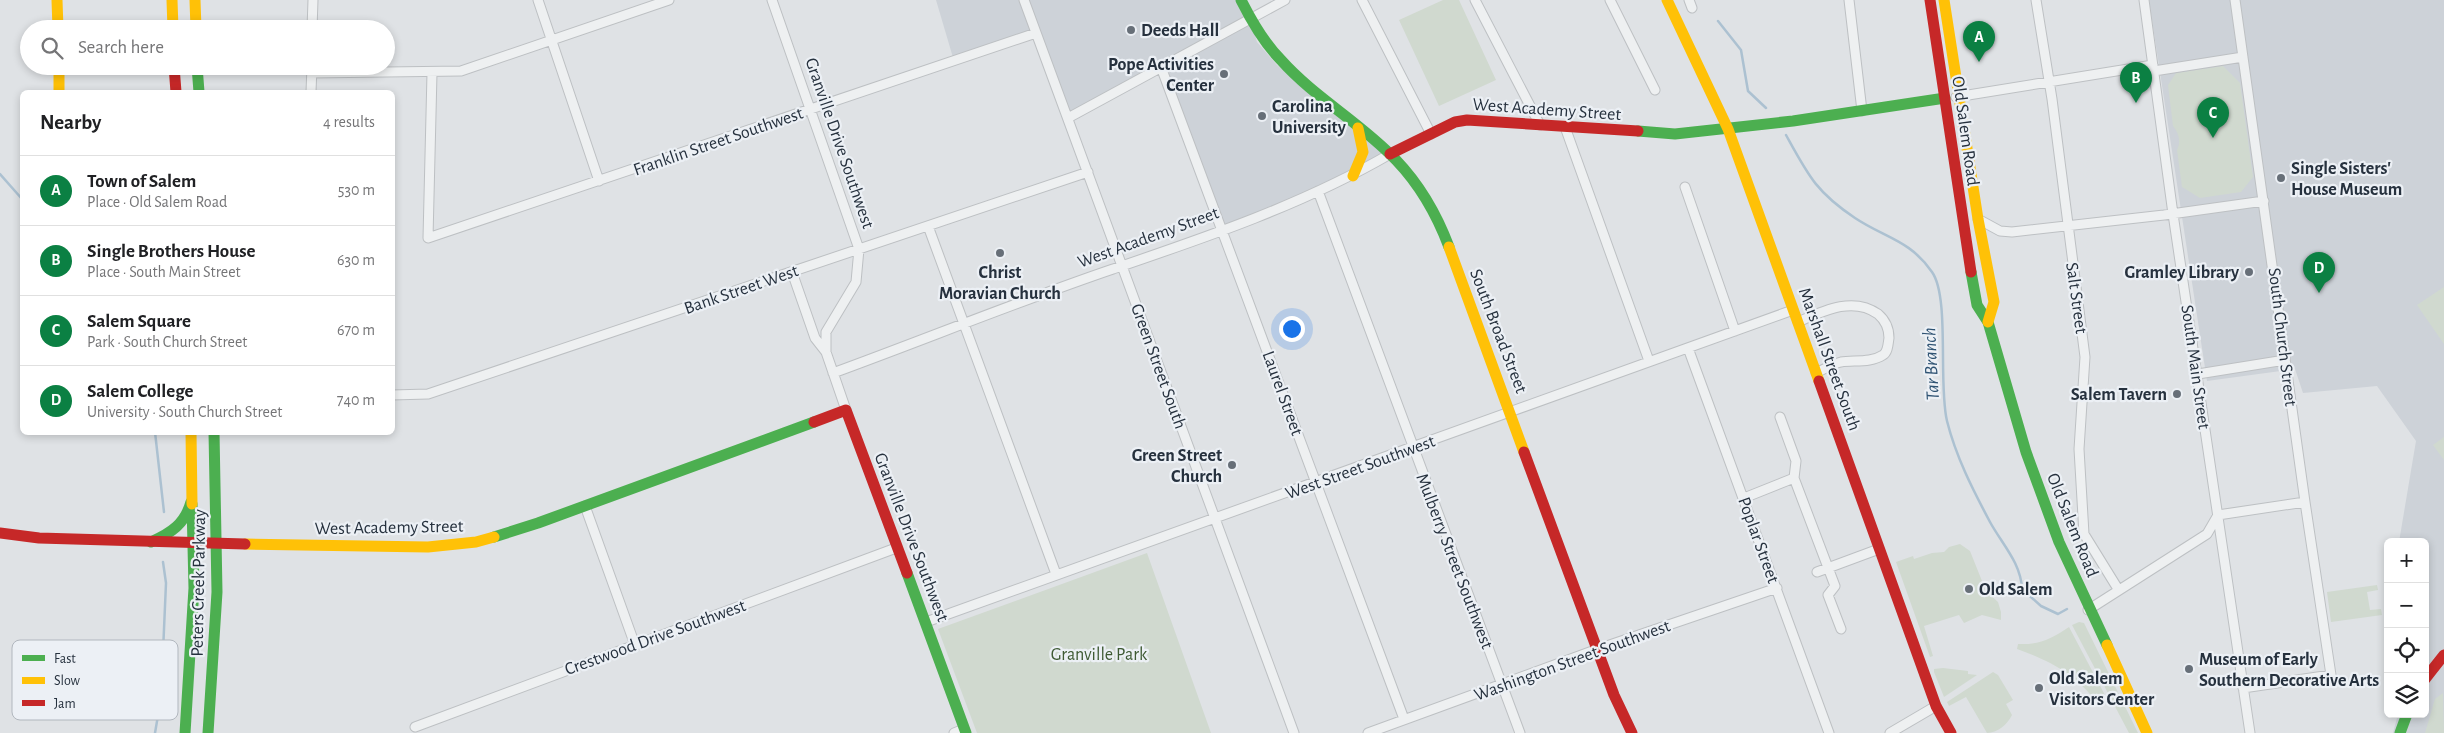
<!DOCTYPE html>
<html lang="en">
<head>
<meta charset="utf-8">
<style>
  body { margin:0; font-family:"Alegreya Sans",sans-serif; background:#f2f2f2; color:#202124 }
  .controls { position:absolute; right:15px; bottom:15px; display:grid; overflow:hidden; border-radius:8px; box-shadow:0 2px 8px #0003 }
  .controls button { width:45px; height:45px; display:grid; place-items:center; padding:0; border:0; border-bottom:1px solid #e0e0e0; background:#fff; color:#202124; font:25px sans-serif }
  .you { position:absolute; left:1291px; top:328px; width:18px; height:18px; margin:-12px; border:4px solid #fff; border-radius:50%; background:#1a73e8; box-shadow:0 0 0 8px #1a73e833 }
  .badge { display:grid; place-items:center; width:32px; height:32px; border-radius:50%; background:#0b8043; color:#fff; font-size:16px; font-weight:700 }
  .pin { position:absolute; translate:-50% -41px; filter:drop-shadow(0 1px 2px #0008) }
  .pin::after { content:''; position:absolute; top:26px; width:18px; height:15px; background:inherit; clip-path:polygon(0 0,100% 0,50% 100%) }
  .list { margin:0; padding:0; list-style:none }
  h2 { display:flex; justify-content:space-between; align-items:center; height:65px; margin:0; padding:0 20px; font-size:21px }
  h2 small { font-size:16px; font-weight:400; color:#757577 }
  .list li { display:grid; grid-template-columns:32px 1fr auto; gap:15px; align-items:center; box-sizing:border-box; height:70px; padding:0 20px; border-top:1px solid #e0e0e0 }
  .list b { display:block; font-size:19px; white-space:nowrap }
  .list p { margin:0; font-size:16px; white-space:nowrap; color:#757577 }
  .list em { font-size:16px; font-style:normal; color:#757577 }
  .icon { flex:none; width:28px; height:28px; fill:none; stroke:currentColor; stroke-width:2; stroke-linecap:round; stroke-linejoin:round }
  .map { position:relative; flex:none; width:2444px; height:733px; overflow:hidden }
  .search { position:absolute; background:#fff; box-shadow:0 2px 8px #0003; left:20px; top:20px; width:375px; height:55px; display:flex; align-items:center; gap:12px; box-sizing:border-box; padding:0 18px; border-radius:28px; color:#757577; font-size:19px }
  .panel { position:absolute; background:#fff; box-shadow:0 2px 8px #0003; left:20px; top:90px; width:375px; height:345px; border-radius:8px }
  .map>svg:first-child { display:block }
</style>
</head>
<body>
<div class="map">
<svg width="2444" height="733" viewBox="0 0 2444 733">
  <rect width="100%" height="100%" fill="#dfe2e5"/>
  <path fill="#cdd2d8" d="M 936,0 L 1241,0 L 1250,18 L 1257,42 L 1277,65 L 1390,154 L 1222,229 L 1161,67 L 1068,118 L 1036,33 L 954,61 Z
    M 2149,0 L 2444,0 L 2444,733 L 2393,733 L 2398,714 L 2425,714 L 2425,542 L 2399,542 L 2416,441 L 2377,386 L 2303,393 L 2295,369 L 2207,381 Z"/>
  <path fill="#d0d9cf" d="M 1443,0 L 1459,0 L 1496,80 L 1439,106 L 1399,20 Z
    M 2223,66 L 2240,83 L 2253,177 L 2241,192 L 2200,198 L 2182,187 L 2177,150 C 2181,142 2179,133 2173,126 L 2168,85 L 2176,73 Z
    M 2444,287 L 2444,344 L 2417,305 Z
    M 2444,437 L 2444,460 L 2433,445 Z
    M 1960,544 L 1970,551 L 1986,591 L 1998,602 L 2001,612 L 2001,620 L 1982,615 L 1964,623 L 1959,615 L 1924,626 L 1933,656 L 1930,657 L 1896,562 L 1913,556 L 1914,559 L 1932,553 L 1944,552 L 1949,547 Z
    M 1147,553 L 1211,733 L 977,733 L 938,629 Z
    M 2377,585 L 2378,590 L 2367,592 L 2370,610 L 2381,609 L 2382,615 L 2331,622 L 2327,592 Z
    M 2079,622 L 2084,623 L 2138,733 L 2129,733 L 2072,625 Z
    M 2069,627 L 2106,697 L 2097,703 C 2076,674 2050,661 2017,649 L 2018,644 C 2039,645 2051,639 2069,627 Z
    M 1943,668 L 1968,671 L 1968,674 L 1977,675 L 1944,697 L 1934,672 L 1934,669 Z
    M 1993,672 L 1998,675 L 2013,700 L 2006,704 L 2012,715 C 2008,724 1997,733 1987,733 L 1966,697 L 1949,706 L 1947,702 Z
    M 2443,693 L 2444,733 L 2425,733 L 2435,699 Z"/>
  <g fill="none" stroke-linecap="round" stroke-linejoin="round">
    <path stroke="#acc1d1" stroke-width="2.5" d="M 1718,21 L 1741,50 L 1748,91 L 1766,108
      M 1786,135 C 1808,175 1816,192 1855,218 C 1885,238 1910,240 1932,272 C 1950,297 1938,385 1947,421 C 1956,457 1973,490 1990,522 C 2002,544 2021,563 2022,589 L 2041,606 L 2058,614 L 2067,609
      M 0,174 L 22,199
      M 155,432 L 164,512
      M 155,733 L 161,698 L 166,583 L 163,562"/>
    <defs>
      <path id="street" d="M 538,0 L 599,181
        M 772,0 L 859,249 L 856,282 L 826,332 L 826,352 L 846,410
        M 1024,0 L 1294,733
        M 1362,0 L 1431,134
        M 1475,0 L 1540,125
        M 1610,0 L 1655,90
        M 1689,0 L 1692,8
        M 1849,0 L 1862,111
        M 2036,0 L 2052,99 L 2085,357 L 2079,449 L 2084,534 L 2118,589
        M 2144,0 L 2173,214 L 2250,733
        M 2235,0 L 2305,502 L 2331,675 L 2243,688
        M 312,29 L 313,0
        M 1161,67 L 1404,719
        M 2154,71 L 2243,57
        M 311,73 L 461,71 L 669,0
        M 432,73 L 428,238 L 1036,33
        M 311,92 L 312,66
        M 1956,97 L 2153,65
        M 1068,118 L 1285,0
        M 1565,127 L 1649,361
        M 1685,187 L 1735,331
        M 1318,191 L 1520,733
        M 1978,219 L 2000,231 L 2012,232 L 2164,215 L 2264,201
        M 928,226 L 1056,574
        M 792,272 L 815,338 L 826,352
        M 1798,322 C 1823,311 1853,296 1878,314 C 1885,320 1889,329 1889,338 C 1888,344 1888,352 1883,355 C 1871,363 1854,360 1841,362 C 1833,364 1824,369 1816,373
        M 1688,348 L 1829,733
        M 833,373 C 926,339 1019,301 1113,269 C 1207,237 1304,204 1390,154
        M 2198,374 L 2285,360
        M 392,395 L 428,394 L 1088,172
        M 1780,417 L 1796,461 L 1794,478 L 1835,586 L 1828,595 L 1841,629
        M 1744,498 L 1794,478
        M 585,506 L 635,645
        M 1817,572 L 1879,549
        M 2088,610 L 2207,534 L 2218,515 L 2305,502
        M 926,622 L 1793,310
        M 415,727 L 896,548
        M 954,733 L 964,729
        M 1368,733 L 1598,649 L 1777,588
        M 1890,733 L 1936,706"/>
    </defs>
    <use href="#street" stroke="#bdc0c3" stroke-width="11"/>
    <use href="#street" stroke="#eef0f1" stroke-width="9"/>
    <path stroke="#4caf50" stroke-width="11" d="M 1241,0 C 1252,22 1264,43 1281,60 C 1315,98 1361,123 1396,160 C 1420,185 1437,215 1449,247
      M 197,66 L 199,92
      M 1638,131 L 1675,134 L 1793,121 L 1945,98
      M 1971,272 L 1977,305 L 1988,322 L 2026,452 L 2059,542 L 2107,645
      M 494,537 L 538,523 L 814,422
      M 151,542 C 171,533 185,524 191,502
      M 907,573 L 966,733
      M 185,733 L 194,588 L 192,504
      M 208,733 L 217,592 L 214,432
      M 2400,733 L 2407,714"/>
    <path stroke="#ffc107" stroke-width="11" d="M 57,0 L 58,29
      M 172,0 L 173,29
      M 195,0 L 196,29
      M 1667,0 L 1728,129 L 1819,381
      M 1944,0 L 1978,219 L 1994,302 L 1988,322
      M 59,66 L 59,92
      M 1353,176 L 1363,152 L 1358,128
      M 1449,247 L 1524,452
      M 191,432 L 192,504
      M 245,544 L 428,547 L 476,542 L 494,537
      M 2107,645 L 2147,733"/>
    <path stroke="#c62828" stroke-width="11" d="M 1930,0 L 1971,272
      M 174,66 L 176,92
      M 1390,154 L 1455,122 L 1467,120 L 1638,131
      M 1819,381 L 1936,706 L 1951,733
      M 814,422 L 846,410 L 907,573
      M 1524,452 L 1614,695 L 1632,733
      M 0,533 L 39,538 L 245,544
      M 2425,679 L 2444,655"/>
  </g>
  <g fill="#676f78" stroke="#ecf0f5" stroke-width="2">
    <circle cx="1131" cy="30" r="5"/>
    <circle cx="1224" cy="74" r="5"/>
    <circle cx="1262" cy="116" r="5"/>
    <circle cx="2281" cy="178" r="5"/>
    <circle cx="1000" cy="253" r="5"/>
    <circle cx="2249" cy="272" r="5"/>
    <circle cx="2177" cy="394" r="5"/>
    <circle cx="1232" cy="465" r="5"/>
    <circle cx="1969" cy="589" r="5"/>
    <circle cx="2189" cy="669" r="5"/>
    <circle cx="2039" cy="688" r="5"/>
  </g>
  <g text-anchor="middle" stroke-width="4.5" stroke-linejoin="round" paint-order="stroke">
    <g font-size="18" font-weight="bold" fill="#26313e" stroke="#ecf0f5" text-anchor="start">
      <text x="1141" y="36">Deeds Hall</text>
      <text x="1214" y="70" text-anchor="end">Pope Activities<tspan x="1214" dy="21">Center</tspan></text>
      <text x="1272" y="112">Carolina<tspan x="1272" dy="21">University</tspan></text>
      <text x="2291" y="174">Single Sisters'<tspan x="2291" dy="21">House Museum</tspan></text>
      <text x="1000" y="278" text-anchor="middle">Christ<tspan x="1000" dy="21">Moravian Church</tspan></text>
      <text x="2239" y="278" text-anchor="end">Gramley Library</text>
      <text x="2167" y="400" text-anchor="end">Salem Tavern</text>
      <text x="1222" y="461" text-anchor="end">Green Street<tspan x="1222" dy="21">Church</tspan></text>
      <text x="1979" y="595">Old Salem</text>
      <text x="2199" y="665">Museum of Early<tspan x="2199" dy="21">Southern Decorative Arts</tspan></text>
      <text x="2049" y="684">Old Salem<tspan x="2049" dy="21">Visitors Center</tspan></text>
    </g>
    <g font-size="18" fill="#26313e" stroke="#ecf0f5">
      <text transform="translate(1547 109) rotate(4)" y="6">West Academy Street</text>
      <text transform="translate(1966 131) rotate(82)" y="6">Old Salem Road</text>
      <text transform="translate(718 141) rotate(-19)" y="6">Franklin Street Southwest</text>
      <text transform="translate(840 143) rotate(71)" y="6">Granville Drive Southwest</text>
      <text transform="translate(1148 237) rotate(-20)" y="6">West Academy Street</text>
      <text transform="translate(741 289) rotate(-19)" y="6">Bank Street West</text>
      <text transform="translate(2077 298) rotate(82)" y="6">Salt Street</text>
      <text transform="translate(1499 331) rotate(69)" y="6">South Broad Street</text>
      <text transform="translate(2283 337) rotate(83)" y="6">South Church Street</text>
      <text transform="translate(1830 359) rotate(70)" y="6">Marshall Street South</text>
      <text transform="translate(1159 366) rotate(70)" y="6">Green Street South</text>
      <text transform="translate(2196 367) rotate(82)" y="6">South Main Street</text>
      <text transform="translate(1283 393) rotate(70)" y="6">Laurel Street</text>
      <text transform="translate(1360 467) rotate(-20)" y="6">West Street Southwest</text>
      <text transform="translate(2073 525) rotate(68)" y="6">Old Salem Road</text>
      <text transform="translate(389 527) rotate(-1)" y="6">West Academy Street</text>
      <text transform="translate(912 537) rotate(69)" y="6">Granville Drive Southwest</text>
      <text transform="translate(1759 540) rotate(70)" y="6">Poplar Street</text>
      <text transform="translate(1455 561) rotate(69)" y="6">Mulberry Street Southwest</text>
      <text transform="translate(198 583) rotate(-89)" y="6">Peters Creek Parkway</text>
      <text transform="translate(655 637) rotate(-20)" y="6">Crestwood Drive Southwest</text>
      <text transform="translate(1572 660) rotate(-20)" y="6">Washington Street Southwest</text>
    </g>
    <g font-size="18" fill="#3e5a33" stroke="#ecf0f5">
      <text x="1099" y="660">Granville Park</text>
    </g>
    <g font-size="19" font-style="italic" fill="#2f5373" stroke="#ecf0f5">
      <text transform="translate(1930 364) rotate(-93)" y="7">Tar Branch</text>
    </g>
  </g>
  <rect x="12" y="640" width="166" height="80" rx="8" fill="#ecf0f5" stroke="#b1b7be" stroke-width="1"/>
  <rect x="22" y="655" width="23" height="6" fill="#4caf50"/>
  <rect x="22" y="677" width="23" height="7" fill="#ffc107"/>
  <rect x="22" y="700" width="23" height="6" fill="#c62828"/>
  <g font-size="14" fill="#26313e">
    <text x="54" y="663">Fast</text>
    <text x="54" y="685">Slow</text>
    <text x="54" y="708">Jam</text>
  </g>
</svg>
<div class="controls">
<button>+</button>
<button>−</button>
<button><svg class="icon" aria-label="locate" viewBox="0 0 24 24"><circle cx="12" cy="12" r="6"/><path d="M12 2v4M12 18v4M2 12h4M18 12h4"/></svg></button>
<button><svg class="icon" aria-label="layers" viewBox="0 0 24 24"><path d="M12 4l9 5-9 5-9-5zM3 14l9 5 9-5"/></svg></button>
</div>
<div class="you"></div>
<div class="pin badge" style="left:1979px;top:62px">A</div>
<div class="pin badge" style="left:2136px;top:103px">B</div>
<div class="pin badge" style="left:2213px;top:138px">C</div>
<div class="pin badge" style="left:2319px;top:293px">D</div>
<div class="search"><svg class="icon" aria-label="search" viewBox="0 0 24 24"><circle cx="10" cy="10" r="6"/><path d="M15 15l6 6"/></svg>Search here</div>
<section class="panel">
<h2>Nearby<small>4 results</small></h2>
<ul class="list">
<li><span class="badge">A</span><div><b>Town of Salem</b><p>Place · Old Salem Road</p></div><em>530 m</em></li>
<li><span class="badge">B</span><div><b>Single Brothers House</b><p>Place · South Main Street</p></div><em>630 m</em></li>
<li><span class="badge">C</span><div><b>Salem Square</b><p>Park · South Church Street</p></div><em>670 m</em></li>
<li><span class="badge">D</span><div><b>Salem College</b><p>University · South Church Street</p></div><em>740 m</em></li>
</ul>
</section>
</div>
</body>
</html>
